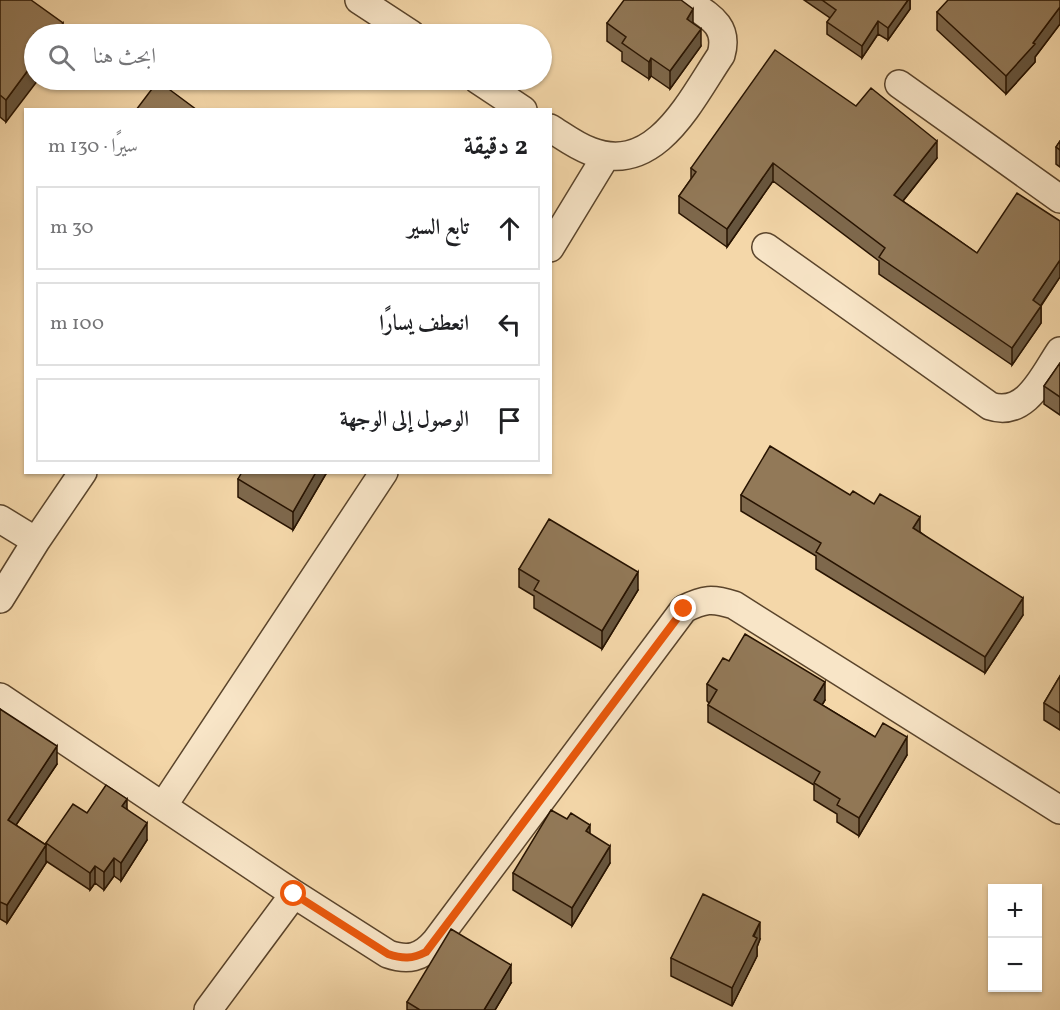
<!DOCTYPE html>
<html lang="ar">
<head>
<meta charset="utf-8">
<style>
  body { margin:0; font-family:Vollkorn,Amiri,serif; background:#f6f6f6; color:#202124; direction:rtl }
  .controls { position:absolute; right:18px; bottom:18px; display:grid; overflow:hidden; border-radius:0px; box-shadow:0 2px 4px #0004 }
  .controls button { width:54px; height:54px; display:grid; place-items:center; padding:0; border:0; border-bottom:2px solid #e0e0e0; background:#fff; color:#202124; font:30px sans-serif }
  .stop { position:absolute; width:18px; height:18px; margin:-14px; border:4px solid #ea580c; border-radius:50%; background:#fff }
  .stop.end { background:#ea580c; border-color:#fff; box-shadow:0 2px 6px #0008 }
  .list { margin:0; padding:0; list-style:none }
  h2 { display:flex; justify-content:space-between; align-items:center; height:78px; margin:0; padding:0 24px; font-size:26px }
  h2 small { font-size:20px; font-weight:400; color:#757577 }
  .list li { display:grid; grid-template-columns:39px 1fr auto; gap:18px; align-items:center; box-sizing:border-box; height:84px; margin:0 12px 12px; padding:0 12px; border:2px solid #e0e0e0; border-radius:0px }
  .list b { display:block; font-size:22px; white-space:nowrap }
  .list em { font-size:20px; font-style:normal; color:#757577 }
  .icon { flex:none; width:33px; height:33px; fill:none; stroke:currentColor; stroke-width:2; stroke-linecap:round; stroke-linejoin:round }
  .map { position:relative; flex:none; width:1060px; height:1010px; overflow:hidden; direction:ltr }
  .search { position:absolute; background:#fff; box-shadow:0 2px 4px #0004; left:24px; top:24px; width:528px; height:66px; display:flex; align-items:center; gap:15px; box-sizing:border-box; padding:0 21px; border-radius:33px; color:#757577; font-size:22px }
  .panel { position:absolute; background:#fff; box-shadow:0 2px 4px #0004; left:24px; top:108px; width:528px; height:366px; border-radius:0px; direction:rtl }
  .map>svg:first-child { display:block }
</style>
</head>
<body>
<div class="map">
<svg width="1060" height="1010" viewBox="0 0 1060 1010">
  <rect width="100%" height="100%" fill="#f4d7a9"/>
  <filter id="stains"><feTurbulence type="fractalNoise" baseFrequency=".00333" numOctaves="4"/><feColorMatrix values="0 0 0 0 .2 0 0 0 0 .09 0 0 0 0 .02 0 0 0 .5 -.17"/></filter>
  <radialGradient id="worn" r=".72"><stop offset=".6" stop-color="#630" stop-opacity="0"/><stop offset="1" stop-color="#630" stop-opacity=".3"/></radialGradient>
  <g fill="none" stroke-linecap="round" stroke-linejoin="round">
    <defs>
      <path id="street" d="M 359,0 L 411,34
        M 478,80 L 523,110
        M 899,84 L 1060,199
        M 550,128 C 563,136 576,146 590,151 C 656,177 691,99 721,55 C 730,24 707,15 685,0
        M 766,247 L 990,406 C 1026,418 1043,376 1060,351
        M 550,248 L 606,156
        M 0,519 L 36,541
        M 0,599 L 36,541 L 83,472
        M 0,697 L 294,894 L 388,954 C 408,961 421,958 435,942 L 684,609 C 704,599 712,598 734,605 L 1060,810
        M 163,806 L 384,472
        M 208,1010 L 294,894"/>
    </defs>
    <use href="#street" stroke="#5a442b" stroke-width="30"/>
    <use href="#street" stroke="#f8e5c7" stroke-width="27"/>
  </g>
  <path fill="#7e684c" stroke="#271301" stroke-width="1.5" d="M 0,0 L 63,34 L 6,122 L 0,117 Z
    M 804,0 L 910,0 L 910,9 L 888,40 L 878,34 L 862,58 L 827,34 L 827,22 L 830,18 Z
    M 1060,0 L 1060,24 L 1035,57 L 1035,62 L 1006,94 L 937,30 L 937,12 Z
    M 607,23 L 693,23 L 701,46 L 670,89 L 651,76 L 649,79 L 622,61 L 622,52 L 607,41 Z
    M 856,106 L 937,158 L 903,201 L 977,253 L 1060,221 L 1060,277 L 1041,306 L 1041,323 L 1012,365 L 879,274 L 879,261 L 773,181 L 727,247 L 679,213 L 679,196 L 691,179 L 691,168 Z
    M 1060,141 L 1060,167 L 1056,164 L 1056,147 Z
    M 1060,363 L 1060,415 L 1044,404 L 1044,386 Z
    M 327,472 L 293,530 L 238,497 L 238,479 Z
    M 741,495 L 850,495 L 920,532 L 1023,615 L 985,673 L 816,569 L 816,556 L 741,511 Z
    M 519,569 L 638,590 L 602,649 L 534,608 L 534,596 L 519,587 Z
    M 729,661 L 825,700 L 822,705 L 875,737 L 907,755 L 859,836 L 837,822 L 837,814 L 814,800 L 814,785 L 708,722 L 708,705 L 709,703 L 707,701 L 707,684 Z
    M 1060,676 L 1060,730 L 1044,720 L 1044,703 Z
    M 0,709 L 57,764 L 16,825 L 46,845 L 46,843 L 87,813 L 127,809 L 147,840 L 121,881 L 114,876 L 104,890 L 95,883 L 90,890 L 46,861 L 46,863 L 7,923 L 0,919 Z
    M 590,834 L 610,863 L 572,926 L 513,890 L 513,873 Z
    M 760,939 L 757,947 L 757,956 L 732,1006 L 671,976 L 671,958 Z
    M 511,983 L 495,1010 L 407,1010 L 407,1002 Z"/>
  <path fill="#66553e" stroke="#271301" stroke-width="1.5" d="M 908,0 L 910,0 L 910,9 L 888,40 L 888,28 Z
    M 1060,7 L 1060,24 L 1035,57 L 1035,62 L 1006,94 L 1006,76 L 1033,43 Z
    M 693,9 L 693,27 L 687,19 Z
    M 878,21 L 878,34 L 862,58 L 862,46 Z
    M 63,23 L 63,34 L 55,34 Z
    M 701,29 L 701,46 L 670,89 L 670,71 Z
    M 651,58 L 651,76 L 649,79 L 649,62 Z
    M 34,62 L 34,80 L 38,80 L 6,122 L 6,100 Z
    M 937,141 L 937,158 L 894,212 L 894,195 Z
    M 773,163 L 773,181 L 727,247 L 727,229 Z
    M 1060,260 L 1060,277 L 1033,317 L 1033,300 Z
    M 1041,306 L 1041,323 L 1012,365 L 1012,348 Z
    M 316,472 L 327,472 L 293,530 L 293,512 Z
    M 920,517 L 920,534 L 913,528 Z
    M 638,572 L 638,590 L 602,649 L 602,631 Z
    M 1023,598 L 1023,615 L 985,673 L 985,657 Z
    M 825,682 L 825,700 L 814,718 L 814,700 Z
    M 907,737 L 907,755 L 859,836 L 859,818 Z
    M 57,746 L 57,764 L 8,837 L 8,820 Z
    M 127,799 L 127,816 L 122,806 Z
    M 147,823 L 147,840 L 121,881 L 121,863 Z
    M 590,825 L 590,842 L 586,831 Z
    M 46,845 L 46,863 L 7,923 L 7,905 Z
    M 610,846 L 610,863 L 572,926 L 572,908 Z
    M 114,858 L 114,876 L 104,890 L 104,872 Z
    M 95,866 L 95,883 L 90,890 L 90,873 Z
    M 760,922 L 760,939 L 757,947 L 757,956 L 732,1006 L 732,988 Z
    M 511,965 L 511,983 L 495,1010 L 484,1010 Z"/>
  <path fill="#927958" stroke="#271301" stroke-width="1.5" d="M 0,0 L 31,0 L 63,23 L 55,34 L 34,34 L 34,62 L 6,100 L 0,95 Z
    M 624,0 L 681,0 L 693,9 L 687,19 L 701,29 L 670,71 L 651,58 L 649,62 L 622,43 L 626,37 L 607,23 Z
    M 822,0 L 908,0 L 888,28 L 878,21 L 862,46 L 827,22 L 836,10 Z
    M 948,0 L 1060,0 L 1060,7 L 1033,43 L 1035,44 L 1006,76 L 937,12 Z
    M 775,50 L 856,106 L 871,88 L 937,141 L 894,195 L 977,253 L 1017,193 L 1060,221 L 1060,260 L 1033,300 L 1041,306 L 1012,348 L 879,257 L 885,248 L 773,163 L 727,229 L 679,196 L 696,172 L 691,168 Z
    M 158,81 L 197,110 L 136,110 Z
    M 1060,141 L 1060,150 L 1056,147 Z
    M 1060,363 L 1060,397 L 1044,386 Z
    M 770,446 L 850,495 L 853,491 L 874,504 L 880,494 L 920,517 L 913,528 L 1023,598 L 985,657 L 816,552 L 821,543 L 741,495 Z
    M 242,472 L 316,472 L 293,512 L 238,479 Z
    M 549,519 L 638,572 L 602,631 L 534,590 L 539,581 L 519,569 Z
    M 745,634 L 825,682 L 814,700 L 875,737 L 883,723 L 907,737 L 859,818 L 837,805 L 840,799 L 814,783 L 820,772 L 708,705 L 717,690 L 707,684 L 723,658 L 729,661 Z
    M 1060,676 L 1060,713 L 1044,703 Z
    M 0,709 L 57,746 L 8,820 L 46,845 L 7,905 L 0,902 Z
    M 106,785 L 127,799 L 122,806 L 147,823 L 121,863 L 114,858 L 104,872 L 95,866 L 90,873 L 46,843 L 73,804 L 87,813 Z
    M 551,810 L 567,819 L 571,813 L 590,825 L 586,831 L 610,846 L 572,908 L 513,873 Z
    M 703,894 L 760,922 L 753,936 L 757,938 L 732,988 L 671,958 Z
    M 451,929 L 511,965 L 484,1010 L 420,1010 L 407,1002 Z"/>
  <g fill="none" stroke-linecap="round" stroke-linejoin="round">
    <path stroke="#ea580c" stroke-width="8" d="M 294,894 L 388,954 C 403,959 412,959 426,952 L 684,609"/>
  </g>
  <rect width="100%" height="100%" filter="url(#stains)"/>
  <rect width="100%" height="100%" fill="url(#worn)"/>
</svg>
<div class="controls">
<button>+</button>
<button>−</button>
</div>
<div class="stop" style="left:294px;top:894px"></div>
<div class="stop end" style="left:684px;top:609px"></div>
<div class="search"><svg class="icon" aria-label="search" viewBox="0 0 24 24"><circle cx="10" cy="10" r="6"/><path d="M15 15l6 6"/></svg>ابحث هنا</div>
<section class="panel">
<h2>2 دقيقة<small>سيرًا · 130 m</small></h2>
<ul class="list">
<li><svg class="icon" aria-label="ahead" viewBox="0 0 24 24"><path d="M12 20V5M6 11l6-6 6 6"/></svg><div><b>تابع السير</b></div><em>30 m</em></li>
<li><svg class="icon" aria-label="left" viewBox="0 0 24 24"><path d="M17 20v-9H6M10 6l-5 5 5 5"/></svg><div><b>انعطف يسارًا</b></div><em>100 m</em></li>
<li><svg class="icon" aria-label="arrive" viewBox="0 0 24 24"><path d="M6 21V4h12l-3 4 3 4H6"/></svg><div><b>الوصول إلى الوجهة</b></div></li>
</ul>
</section>
</div>
</body>
</html>
